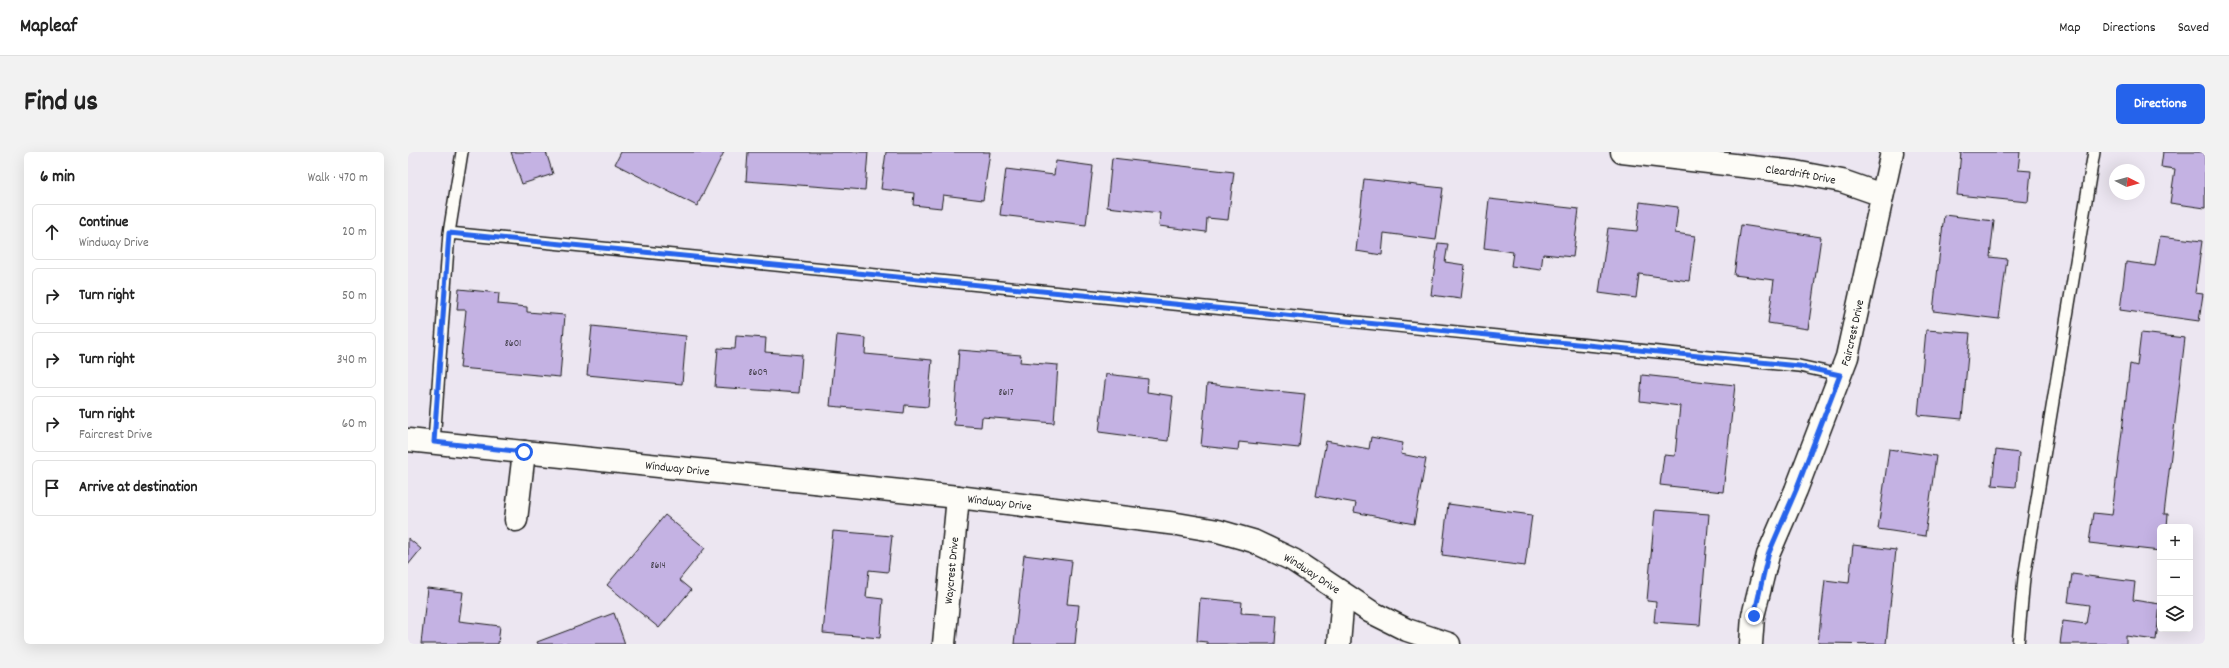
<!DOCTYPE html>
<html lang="en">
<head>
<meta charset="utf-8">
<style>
  body { margin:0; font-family:Dekko,sans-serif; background:#f2f2f2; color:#222 }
  .controls { position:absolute; right:12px; bottom:12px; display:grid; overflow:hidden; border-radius:6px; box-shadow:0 4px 16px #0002 }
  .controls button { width:36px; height:36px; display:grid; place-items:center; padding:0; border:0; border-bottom:1px solid #e0e0e0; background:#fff; color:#222; font:20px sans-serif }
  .compass { position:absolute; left:1701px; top:12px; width:36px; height:36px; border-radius:50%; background:#fff; box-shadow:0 4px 16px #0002; rotate:96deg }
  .stop { position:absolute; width:12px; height:12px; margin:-9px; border:3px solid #2563eb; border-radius:50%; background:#fff }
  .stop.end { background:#2563eb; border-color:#fff; box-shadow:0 1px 4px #0008 }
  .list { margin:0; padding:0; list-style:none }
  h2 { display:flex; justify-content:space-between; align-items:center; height:52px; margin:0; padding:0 16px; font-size:17px }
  h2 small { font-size:13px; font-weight:400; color:#767676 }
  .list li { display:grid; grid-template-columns:26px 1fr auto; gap:12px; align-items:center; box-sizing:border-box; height:56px; margin:0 8px 8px; padding:0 8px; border:1px solid #e0e0e0; border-radius:6px }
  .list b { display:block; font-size:15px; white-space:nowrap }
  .list p { margin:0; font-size:13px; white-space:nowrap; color:#767676 }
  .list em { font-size:13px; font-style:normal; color:#767676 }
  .icon { flex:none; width:22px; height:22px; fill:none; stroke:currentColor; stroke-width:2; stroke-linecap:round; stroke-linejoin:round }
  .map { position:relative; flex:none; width:1797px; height:492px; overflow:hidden; border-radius:6px }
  header { display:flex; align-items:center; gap:24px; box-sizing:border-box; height:56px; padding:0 20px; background:#fff; border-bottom:1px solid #e0e0e0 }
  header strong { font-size:19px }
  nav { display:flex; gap:22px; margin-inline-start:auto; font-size:14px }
  .intro { display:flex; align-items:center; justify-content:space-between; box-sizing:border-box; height:96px; padding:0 24px }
  h1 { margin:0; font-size:28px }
  .button { padding:10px 18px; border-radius:6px; background:#2563eb; color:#fff; font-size:14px; font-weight:700 }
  main { display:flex; gap:24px; padding:0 24px }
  aside { flex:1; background:#fff; border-radius:6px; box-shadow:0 4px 16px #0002 }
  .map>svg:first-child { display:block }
</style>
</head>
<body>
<header>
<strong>Mapleaf</strong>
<nav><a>Map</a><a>Directions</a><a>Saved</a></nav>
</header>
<div class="intro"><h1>Find us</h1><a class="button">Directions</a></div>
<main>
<aside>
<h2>6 min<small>Walk · 470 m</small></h2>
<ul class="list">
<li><svg class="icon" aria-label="ahead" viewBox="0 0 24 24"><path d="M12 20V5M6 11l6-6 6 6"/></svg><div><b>Continue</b><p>Windway Drive</p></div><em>20 m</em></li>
<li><svg class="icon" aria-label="right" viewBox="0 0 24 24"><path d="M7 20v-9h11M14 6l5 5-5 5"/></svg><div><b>Turn right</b></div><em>50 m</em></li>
<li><svg class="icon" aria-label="right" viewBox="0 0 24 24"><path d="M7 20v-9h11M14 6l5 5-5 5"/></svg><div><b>Turn right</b></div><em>340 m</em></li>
<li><svg class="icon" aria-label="right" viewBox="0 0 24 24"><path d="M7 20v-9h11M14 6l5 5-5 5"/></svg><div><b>Turn right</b><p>Faircrest Drive</p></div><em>60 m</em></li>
<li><svg class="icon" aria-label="arrive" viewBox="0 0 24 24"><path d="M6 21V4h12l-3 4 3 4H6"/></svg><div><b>Arrive at destination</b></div></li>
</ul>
</aside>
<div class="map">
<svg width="1797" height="492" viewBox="0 0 1797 492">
  <rect width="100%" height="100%" fill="#ece6f1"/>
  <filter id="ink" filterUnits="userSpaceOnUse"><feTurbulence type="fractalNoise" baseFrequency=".025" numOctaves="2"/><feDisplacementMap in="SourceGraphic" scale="8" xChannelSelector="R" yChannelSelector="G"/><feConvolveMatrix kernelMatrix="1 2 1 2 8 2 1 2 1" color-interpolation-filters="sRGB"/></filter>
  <g filter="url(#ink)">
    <path fill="#c4b2e3" stroke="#1c1c1c" d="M 103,0 L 138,0 L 145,22 L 114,32 Z
      M 213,0 L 316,0 L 289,54 L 207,12 Z
      M 340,0 L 460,0 L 457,38 L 338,29 Z
      M 478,0 L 582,0 L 575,48 L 535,43 L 533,56 L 505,53 L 506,41 L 473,37 Z
      M 1553,0 L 1612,0 L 1610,18 L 1623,19 L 1620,50 L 1549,43 Z
      M 1755,0 L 1797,0 L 1797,56 L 1762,51 L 1767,17 L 1753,15 Z
      M 704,6 L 826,20 L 820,68 L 799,66 L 798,80 L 751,74 L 752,61 L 699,55 Z
      M 648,9 L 685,14 L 678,73 L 592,63 L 598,17 L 646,23 Z
      M 956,27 L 1035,36 L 1028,88 L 976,81 L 974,103 L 948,99 Z
      M 1081,47 L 1171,57 L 1165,105 L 1135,102 L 1133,118 L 1103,114 L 1105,100 L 1076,96 Z
      M 1232,50 L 1270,55 L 1267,81 L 1287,84 L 1281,129 L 1231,122 L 1228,146 L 1191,141 L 1200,76 L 1229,79 Z
      M 1536,63 L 1586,69 L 1582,105 L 1599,107 L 1591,167 L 1525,159 Z
      M 1333,73 L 1413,85 L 1400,177 L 1360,171 L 1366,128 L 1326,123 Z
      M 1752,84 L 1794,89 L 1787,141 L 1795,142 L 1791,169 L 1712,158 L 1718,110 L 1747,114 Z
      M 1030,91 L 1040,92 L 1037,110 L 1057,113 L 1053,147 L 1023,143 Z
      M 51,137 L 91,141 L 90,152 L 119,155 L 119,160 L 157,163 L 152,225 L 52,216 L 58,158 L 49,158 Z
      M 184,174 L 278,184 L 274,232 L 179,223 Z
      M 1518,178 L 1562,181 L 1554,267 L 1510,263 Z
      M 1733,181 L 1777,186 L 1756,362 L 1760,362 L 1759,375 L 1752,375 L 1752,399 L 1681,391 L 1685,361 L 1704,363 L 1722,212 L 1729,214 Z
      M 429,183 L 458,186 L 457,202 L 524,208 L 520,255 L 497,253 L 496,261 L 422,254 Z
      M 328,184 L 358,186 L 357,200 L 394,203 L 391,241 L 307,235 L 310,196 L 327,197 Z
      M 551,198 L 613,203 L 612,210 L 650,213 L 646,271 L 574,265 L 573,275 L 546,273 Z
      M 698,222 L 740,227 L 739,240 L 765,244 L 760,289 L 691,280 Z
      M 1234,223 L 1327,233 L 1315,340 L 1252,333 L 1256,303 L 1267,304 L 1272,254 L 1232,249 Z
      M 799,232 L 897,242 L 891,296 L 831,290 L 830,298 L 793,294 Z
      M 963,285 L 995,291 L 993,302 L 1018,307 L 1006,372 L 946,360 L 948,351 L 908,344 L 918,289 L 961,297 Z
      M 1481,297 L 1528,304 L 1517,384 L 1470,377 Z
      M 1588,298 L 1611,301 L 1608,335 L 1584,333 Z
      M 1040,352 L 1124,363 L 1117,414 L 1034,403 Z
      M 1247,358 L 1301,362 L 1292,473 L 1246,470 L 1248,450 L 1239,449 Z
      M 257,363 L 297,396 L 271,428 L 283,438 L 251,476 L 199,433 Z
      M 425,379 L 484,384 L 480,420 L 461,418 L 458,445 L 475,447 L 472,486 L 415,481 Z
      M 0,386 L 13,397 L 0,413 Z
      M 1445,393 L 1488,398 L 1478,492 L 1410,491 L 1417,428 L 1441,431 Z
      M 616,403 L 664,409 L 659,452 L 671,453 L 667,492 L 606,492 Z
      M 1664,422 L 1727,430 L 1725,448 L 1752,452 L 1748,488 L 1718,484 L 1718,492 L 1652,492 L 1655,469 L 1678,472 L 1681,453 L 1660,450 Z
      M 19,436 L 55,440 L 51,469 L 92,474 L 90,492 L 13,492 Z
      M 792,446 L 834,450 L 833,461 L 869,463 L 867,492 L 799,492 L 799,490 L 789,489 Z
      M 206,461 L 217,492 L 130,492 L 129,490 Z"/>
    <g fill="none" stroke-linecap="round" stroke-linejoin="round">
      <defs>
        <path id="lane" d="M 41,81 C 491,123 941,170 1391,214 L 1432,223
          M 26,290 L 41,81 L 54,0
          M 1610,492 L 1616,426 L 1686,0"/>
        <g id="street">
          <path id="s1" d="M 1214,0 L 1387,20 L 1434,29 L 1474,43"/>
          <path id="s2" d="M 0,288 L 550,345 L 769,372 L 810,379 L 845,389 L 885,408 L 963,460 L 999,478 L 1041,492"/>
          <path d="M 108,368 L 116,300"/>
          <path id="s3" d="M 536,492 L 550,345"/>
          <path d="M 931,492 L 935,444"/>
          <path id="s4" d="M 1343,492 L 1345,464 L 1360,403 L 1388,338 L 1439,205 L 1484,0"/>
        </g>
      </defs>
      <use href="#lane" stroke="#1c1c1c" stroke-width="14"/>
      <use href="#street" stroke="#1c1c1c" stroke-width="25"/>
      <use href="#lane" stroke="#fdfcf7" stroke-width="11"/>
      <use href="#street" stroke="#fdfcf7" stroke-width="22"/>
    </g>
  </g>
  <g fill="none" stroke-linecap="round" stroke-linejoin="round" filter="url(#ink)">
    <path stroke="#2563eb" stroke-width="5" d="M 116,300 L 26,290 L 41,81 C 491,123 941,170 1391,214 L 1432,223 L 1388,338 L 1360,403 L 1346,464"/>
  </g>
  <g text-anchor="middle" stroke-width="3" stroke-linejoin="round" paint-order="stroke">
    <g font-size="10" fill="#46424e">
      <text x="105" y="194">8601</text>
      <text x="350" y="223">8609</text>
      <text x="598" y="243">8617</text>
      <text x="250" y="416">8614</text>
    </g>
    <g font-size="12" fill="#1c1c1c" stroke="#fdfcf7">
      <text dy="4" stroke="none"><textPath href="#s1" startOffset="180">Cleardrift Drive</textPath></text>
      <text dy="4" stroke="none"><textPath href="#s4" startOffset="329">Faircrest Drive</textPath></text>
      <text dy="4" stroke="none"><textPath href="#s2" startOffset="271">Windway Drive</textPath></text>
      <text dy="4" stroke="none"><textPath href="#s2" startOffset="595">Windway Drive</textPath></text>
      <text dy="4" stroke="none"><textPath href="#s3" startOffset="74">Waycrest Drive</textPath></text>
      <text dy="4" stroke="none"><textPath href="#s2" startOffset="919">Windway Drive</textPath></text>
    </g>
  </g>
</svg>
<div class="controls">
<button>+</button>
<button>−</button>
<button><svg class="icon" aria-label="layers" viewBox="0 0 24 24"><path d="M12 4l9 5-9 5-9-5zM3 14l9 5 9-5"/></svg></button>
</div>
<svg class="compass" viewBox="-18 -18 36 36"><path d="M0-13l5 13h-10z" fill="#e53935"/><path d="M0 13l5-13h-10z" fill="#767676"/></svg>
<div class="stop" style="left:116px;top:300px"></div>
<div class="stop end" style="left:1346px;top:464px"></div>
</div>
</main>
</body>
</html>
